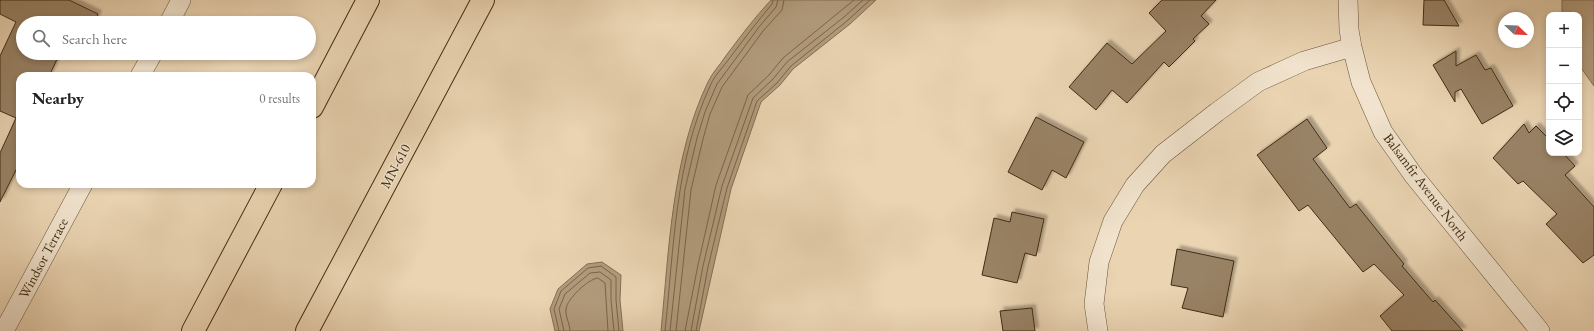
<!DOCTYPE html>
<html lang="en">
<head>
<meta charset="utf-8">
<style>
  body { margin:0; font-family:"EB Garamond",serif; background:#f2f2f2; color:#222 }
  .controls { position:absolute; right:12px; top:12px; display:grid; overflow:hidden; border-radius:8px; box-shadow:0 2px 6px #0003 }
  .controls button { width:36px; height:36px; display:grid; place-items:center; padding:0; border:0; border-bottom:1px solid #e0e0e0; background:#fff; color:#222; font:20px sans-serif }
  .compass { position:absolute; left:1498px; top:12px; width:36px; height:36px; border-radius:50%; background:#fff; box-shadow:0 2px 6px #0003; rotate:113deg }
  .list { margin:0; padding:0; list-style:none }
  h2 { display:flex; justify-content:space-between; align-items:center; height:52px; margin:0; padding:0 16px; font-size:17px }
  h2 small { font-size:13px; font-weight:400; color:#767676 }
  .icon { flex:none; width:22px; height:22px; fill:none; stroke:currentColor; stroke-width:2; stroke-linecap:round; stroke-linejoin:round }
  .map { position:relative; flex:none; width:1594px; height:331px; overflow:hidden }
  .search { position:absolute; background:#fff; box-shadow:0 2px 6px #0003; left:16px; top:16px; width:300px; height:44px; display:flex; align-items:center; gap:10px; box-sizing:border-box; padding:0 14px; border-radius:22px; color:#767676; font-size:15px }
  .panel { position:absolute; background:#fff; box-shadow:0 2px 6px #0003; left:16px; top:72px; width:300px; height:116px; border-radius:12px }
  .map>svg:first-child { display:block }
</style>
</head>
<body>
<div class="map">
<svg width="1594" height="331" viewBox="0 0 1594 331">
  <defs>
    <filter id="shadow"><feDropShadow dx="3.5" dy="-3.5" stdDeviation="1" flood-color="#0004"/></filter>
  </defs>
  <rect width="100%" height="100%" fill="#ead4b2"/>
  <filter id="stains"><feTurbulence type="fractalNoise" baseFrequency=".005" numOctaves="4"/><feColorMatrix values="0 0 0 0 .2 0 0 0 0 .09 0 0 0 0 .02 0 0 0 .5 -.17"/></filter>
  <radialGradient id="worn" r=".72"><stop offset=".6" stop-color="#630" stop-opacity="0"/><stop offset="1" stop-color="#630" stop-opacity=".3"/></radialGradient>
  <path fill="#b19b7c" stroke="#846f52" d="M 771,0 L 876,0 L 850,24 L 793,69 L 780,85 L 761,102 L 731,189 L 699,331 L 661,331 C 669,250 672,156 708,82 C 712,73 720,65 725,57 C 740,37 754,18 771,0 Z
    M 1562,0 L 1594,0 L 1594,86 L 1579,65 L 1579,15 L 1562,15 Z
    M 602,262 L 621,275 L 620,300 L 623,331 L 555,331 L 550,309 L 558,289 L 587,264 Z"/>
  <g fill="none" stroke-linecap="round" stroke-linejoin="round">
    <path stroke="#796448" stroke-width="1" d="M 559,331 L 554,309 L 561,291 L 588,268 L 601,266 L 616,277 L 616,300 L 619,331
      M 564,331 L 559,309 L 565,294 L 590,273 L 600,272 L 611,280 L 611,300 L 614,331
      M 570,331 C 570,324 565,316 566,309 C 567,299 588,279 598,278 L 605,283 L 608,331
      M 665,331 C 674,248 675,160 711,84 C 715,75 723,67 729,59 C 743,40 757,22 772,4 L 773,0
      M 670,331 L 685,189 L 697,138 L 705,112 L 717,84 L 759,27 L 776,7 L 778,0
      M 676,331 L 691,190 L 703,139 L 710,114 L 722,87 L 763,31 L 782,10 L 784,0
      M 685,331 L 698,265 L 716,185 L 748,95 L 769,75 L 783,58 L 854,0
      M 691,331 L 703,266 L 722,186 L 753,98 L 773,79 L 787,62 L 844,17 L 863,0
      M 696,331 L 708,267 L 727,188 L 757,101 L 777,83 L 791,66 L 847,21 L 870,0"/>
  </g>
  <path fill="#998366" stroke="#412c13" filter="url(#shadow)" d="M 0,0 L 69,0 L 98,14 L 94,23 L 23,23 L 23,53 L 60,53 L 49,76 L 20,76 L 20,162 L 0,202 L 0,153 L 16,118 L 0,111 L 0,56 L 16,22 L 0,14 Z
    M 1162,0 L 1216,0 L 1201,16 L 1209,24 L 1193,39 L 1195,41 L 1169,67 L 1164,62 L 1127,103 L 1112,90 L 1096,110 L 1069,87 L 1107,43 L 1132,64 L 1166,31 L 1149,13 Z
    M 1424,0 L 1444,0 L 1459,26 L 1423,25 Z
    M 1456,51 L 1456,66 L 1476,55 L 1485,70 L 1491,68 L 1513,106 L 1482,124 L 1461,89 L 1455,92 L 1455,102 L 1433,65 Z
    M 1036,117 L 1084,142 L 1066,178 L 1052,170 L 1042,190 L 1008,172 Z
    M 1307,119 L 1327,148 L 1313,159 L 1350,208 L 1356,204 L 1404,264 L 1402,266 L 1433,302 L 1435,300 L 1463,331 L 1392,331 L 1380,316 L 1404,295 L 1374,264 L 1363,272 L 1308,205 L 1299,211 L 1257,155 Z
    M 1524,124 L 1529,133 L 1536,126 L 1549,139 L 1549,153 L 1563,153 L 1575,166 L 1565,175 L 1594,207 L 1594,255 L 1583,263 L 1546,224 L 1557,214 L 1523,181 L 1518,184 L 1493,158 Z
    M 1012,212 L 1044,219 L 1036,256 L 1025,253 L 1017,283 L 982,275 L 994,218 L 1010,222 Z
    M 1177,249 L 1234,261 L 1223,317 L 1182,308 L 1188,288 L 1171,285 Z
    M 1032,308 L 1035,331 L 1003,331 L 1000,311 Z"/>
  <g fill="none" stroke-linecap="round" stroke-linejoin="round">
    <defs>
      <path id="minor" d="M 1348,0 L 1349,30 L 1352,47 L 1361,82 L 1383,132 L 1414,176 L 1540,331
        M 169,23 L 181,0
        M 140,76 L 153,53
        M 4,331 L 83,184
        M 1098,331 L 1094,304 L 1099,262 L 1113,221 L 1135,185 L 1163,154 L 1217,112 L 1258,82 L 1304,61 L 1352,47"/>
      <path id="motorway" d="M 312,107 L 368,0
        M 193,331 L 271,184
        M 307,331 L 483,0"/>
    </defs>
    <use href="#minor" stroke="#6b563b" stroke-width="20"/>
    <use href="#motorway" stroke="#412c13" stroke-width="24"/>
    <use href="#minor" stroke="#f1e3cd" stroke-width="19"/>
    <use href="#motorway" stroke="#ead4b2" stroke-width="22"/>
  </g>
  <g text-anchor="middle" stroke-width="3" stroke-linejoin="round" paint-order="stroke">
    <g font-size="14" fill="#412c13" stroke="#f1e3cd">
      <text transform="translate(395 166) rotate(-62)" y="5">MN-610</text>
      <text transform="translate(1426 187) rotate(53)" y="5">Balsamfir Avenue North</text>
      <text transform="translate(43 258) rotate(-62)" y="5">Windsor Terrace</text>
    </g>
  </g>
  <rect width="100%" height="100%" filter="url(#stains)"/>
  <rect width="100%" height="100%" fill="url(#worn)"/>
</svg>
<div class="controls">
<button>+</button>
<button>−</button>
<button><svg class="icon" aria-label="locate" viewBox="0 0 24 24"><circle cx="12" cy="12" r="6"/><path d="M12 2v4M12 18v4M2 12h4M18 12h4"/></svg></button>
<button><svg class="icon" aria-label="layers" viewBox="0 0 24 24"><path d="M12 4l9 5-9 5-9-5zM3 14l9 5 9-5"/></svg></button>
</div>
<svg class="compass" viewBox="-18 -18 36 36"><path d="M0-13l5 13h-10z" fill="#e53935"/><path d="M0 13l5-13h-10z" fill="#767676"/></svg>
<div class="search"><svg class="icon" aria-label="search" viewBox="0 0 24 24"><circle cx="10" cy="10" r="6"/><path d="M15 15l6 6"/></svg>Search here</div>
<section class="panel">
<h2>Nearby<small>0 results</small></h2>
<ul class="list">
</ul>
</section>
</div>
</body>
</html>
